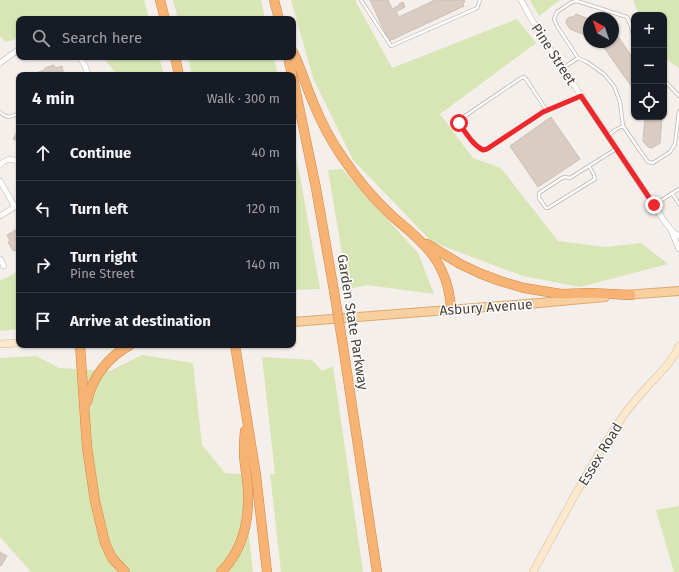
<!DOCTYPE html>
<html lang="en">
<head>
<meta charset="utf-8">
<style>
  body { margin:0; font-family:"Fira Sans",sans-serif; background:#20242c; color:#f1f3f6 }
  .controls { position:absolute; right:12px; top:12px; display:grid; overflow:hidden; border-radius:8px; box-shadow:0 1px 3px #0004 }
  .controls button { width:36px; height:36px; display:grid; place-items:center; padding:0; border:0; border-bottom:1px solid #363941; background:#171b24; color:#f1f3f6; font:20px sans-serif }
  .compass { position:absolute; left:583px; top:12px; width:36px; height:36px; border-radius:50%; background:#171b24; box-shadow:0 1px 3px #0004; rotate:320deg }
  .stop { position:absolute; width:12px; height:12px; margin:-9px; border:3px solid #ee272c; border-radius:50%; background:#fff }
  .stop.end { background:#ee272c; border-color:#fff; box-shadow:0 1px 4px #0008 }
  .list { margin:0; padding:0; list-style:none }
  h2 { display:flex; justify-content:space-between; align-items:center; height:52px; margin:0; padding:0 16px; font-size:17px }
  h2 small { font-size:13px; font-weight:400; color:#9ea1a6 }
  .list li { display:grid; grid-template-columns:26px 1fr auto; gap:12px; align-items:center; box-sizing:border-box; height:56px; padding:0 16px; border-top:1px solid #363941 }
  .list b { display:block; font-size:15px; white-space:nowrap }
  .list p { margin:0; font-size:13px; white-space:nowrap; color:#9ea1a6 }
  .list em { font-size:13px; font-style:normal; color:#9ea1a6 }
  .icon { flex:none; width:22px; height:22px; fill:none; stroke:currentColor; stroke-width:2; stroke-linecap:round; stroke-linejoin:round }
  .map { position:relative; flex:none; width:679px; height:572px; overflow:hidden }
  .search { position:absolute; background:#171b24; box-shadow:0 1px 3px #0004; left:16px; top:16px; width:280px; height:44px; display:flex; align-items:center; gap:10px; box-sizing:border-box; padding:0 14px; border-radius:8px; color:#9ea1a6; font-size:15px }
  .panel { position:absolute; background:#171b24; box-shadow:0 1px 3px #0004; left:16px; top:72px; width:280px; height:276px; border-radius:8px }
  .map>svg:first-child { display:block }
</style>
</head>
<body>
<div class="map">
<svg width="679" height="572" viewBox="0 0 679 572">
  <rect width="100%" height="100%" fill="#f4efea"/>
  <path fill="#d8e6b5" d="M 0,0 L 144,0 L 149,19 L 19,19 L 19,38 L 6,42 L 0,37 Z
    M 173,0 L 261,0 L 265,19 L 178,19 Z
    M 291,0 L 355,0 L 392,68 L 517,19 L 536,43 L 440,114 L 473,158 L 501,168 L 558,241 L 606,247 L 641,243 L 668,264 L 580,287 L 523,276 L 432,242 L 353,160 L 313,78 Z
    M 530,0 L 560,0 L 539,16 Z
    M 633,0 L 679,0 L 679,68 L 664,58 L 664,15 L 639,15 Z
    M 103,57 L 159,57 L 164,75 L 117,75 Z
    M 188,57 L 274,57 L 278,75 L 192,75 Z
    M 293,142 L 300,176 L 320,289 L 293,290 Z
    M 342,169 L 418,253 L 434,294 L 367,285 L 348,289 L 328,170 Z
    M 19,271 L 19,329 L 0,331 L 0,281 Z
    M 142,355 L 193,363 L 202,445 L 225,473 L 242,474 L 253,572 L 31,572 L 0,537 L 0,358 L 36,356 L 59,368 L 110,371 Z
    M 262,357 L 312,360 L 322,371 L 333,366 L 363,572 L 281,572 L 270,474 L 275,474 Z
    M 679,506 L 679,572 L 674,572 L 656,510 Z"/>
  <path fill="#d8ccc3" stroke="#cfbfb3" d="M 370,0 L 388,0 L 392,9 L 400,5 L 399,4 L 403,2 L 405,7 L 396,12 L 399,17 L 435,0 L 464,0 L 465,2 L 463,3 L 464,6 L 389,41 Z
    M 576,14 L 589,19 L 589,37 L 570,29 L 566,23 L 567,19 L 570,17 L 573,17 Z
    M 613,29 L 634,60 L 634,90 L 600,42 L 613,42 Z
    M 54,65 L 55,68 L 62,66 L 64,75 L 39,75 L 38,72 L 45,70 L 45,68 Z
    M 551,117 L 580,159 L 538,187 L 510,146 Z
    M 645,117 L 662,117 L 660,143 L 652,148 L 648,147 L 643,141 Z
    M 19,128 L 19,142 L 13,139 Z
    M 19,228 L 19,256 L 15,250 L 13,251 L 8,242 L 10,241 L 7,235 Z
    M 0,552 L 7,556 L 1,566 L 0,565 Z"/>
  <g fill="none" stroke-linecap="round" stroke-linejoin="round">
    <defs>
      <path id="lane" d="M 361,0 L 391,46 L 477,8 L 480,0
        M 634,39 L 631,26 L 627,17 L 577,1 L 572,2 L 557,12 L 554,19 L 557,26 L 578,58 L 587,62 L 604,74 L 614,86 L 620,102 L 623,126 L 643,155 L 648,162 L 653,163 L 670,152 L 675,144 L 679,111
        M 563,68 L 578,58
        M 24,74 L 24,75
        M 664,80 L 679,96
        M 547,111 L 526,79 L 524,77 L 521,78 L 462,118 L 459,120 C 460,129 475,146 483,150 L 487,149 L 543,112 L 547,111 L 581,96
        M 0,112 C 7,119 11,117 19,113
        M 608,136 L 615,130 L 623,126
        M 589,166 L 570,178 L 565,177 L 562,178 L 539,193 L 539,198 L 546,208 L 548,208 L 595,179 L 594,175 L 589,166 L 616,149
        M 672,193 L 679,204
        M 654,205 L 679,189"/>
      <path id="street" d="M 521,0 L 532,20 L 554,55 L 665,222 L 673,232 L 679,236
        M 80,57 L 86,68 L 88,75
        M 0,63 L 19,49
        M 0,165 C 7,158 10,158 19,162
        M 0,181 L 15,207
        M 0,216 L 19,204
        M 671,230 L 679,249
        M 0,259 L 4,266"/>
      <path id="secondary" d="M 0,344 L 19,343
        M 533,572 C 561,521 588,468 621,419 C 629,407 638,397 648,386 C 660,373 672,362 679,346"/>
      <path id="primary" d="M 625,295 L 679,291
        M 293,322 L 539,303 L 605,297"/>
      <path id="highway" d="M 160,0 L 165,19
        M 274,0 L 279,19
        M 293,52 C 301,68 306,86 313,102 C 321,122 331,141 343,158 C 357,179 374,199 392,216 C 401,224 411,231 419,240 C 439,258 450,283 451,310
        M 175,57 L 179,75
        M 288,57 L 292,75
        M 293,78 L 316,188 L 334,291
        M 427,244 L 460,264 L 479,273 L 500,281 L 524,288 L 561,294 L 591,293 L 631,295
        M 80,345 L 87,447 L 95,501 L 105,543 L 112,558 L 125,572
        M 235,345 L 256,475 L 267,572
        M 343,346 L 377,572
        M 87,402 C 92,377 108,357 130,345
        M 221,572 C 242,551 249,523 248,493 C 248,481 245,468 244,456 C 244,448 244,440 245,431"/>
    </defs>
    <use href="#lane" stroke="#bfb5ad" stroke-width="4"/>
    <use href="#street" stroke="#bfb5ad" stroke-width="6"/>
    <use href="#secondary" stroke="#d4bc9e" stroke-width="8"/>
    <use href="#primary" stroke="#dda96e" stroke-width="10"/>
    <use href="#highway" stroke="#d58643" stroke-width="10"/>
    <use href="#lane" stroke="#fff" stroke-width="2.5"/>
    <use href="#street" stroke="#fff" stroke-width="5"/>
    <use href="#secondary" stroke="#fce8cc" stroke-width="7"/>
    <use href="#primary" stroke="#f8cf9e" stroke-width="8"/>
    <use href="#highway" stroke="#f6b373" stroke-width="9"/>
    <defs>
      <path id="highway-bridge" d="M 334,291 L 343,346"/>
    </defs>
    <use href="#highway-bridge" stroke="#d58643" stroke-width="10" stroke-linecap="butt"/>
    <use href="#highway-bridge" stroke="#f6b373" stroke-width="9"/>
  </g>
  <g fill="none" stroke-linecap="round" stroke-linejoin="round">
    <path stroke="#ee272c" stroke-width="5" d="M 459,123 C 466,133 473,145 483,150 L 487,149 L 543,112 L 581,96 L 654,205"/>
  </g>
  <g text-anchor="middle" stroke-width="3" stroke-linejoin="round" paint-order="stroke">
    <g font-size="14" fill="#473f38" stroke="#fff">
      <text transform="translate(554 54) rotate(57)" y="5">Pine Street</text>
      <text transform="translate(486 307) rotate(-4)" y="5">Asbury Avenue</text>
      <text transform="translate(353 322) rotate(81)" y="5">Garden State Parkway</text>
      <text transform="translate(600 454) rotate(-59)" y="5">Essex Road</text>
    </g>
  </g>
</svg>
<div class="controls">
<button>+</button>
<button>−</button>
<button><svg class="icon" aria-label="locate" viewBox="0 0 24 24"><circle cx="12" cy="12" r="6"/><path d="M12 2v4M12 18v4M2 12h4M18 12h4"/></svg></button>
</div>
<svg class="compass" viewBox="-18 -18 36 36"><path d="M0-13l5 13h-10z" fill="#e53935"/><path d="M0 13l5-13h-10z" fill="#9ea1a6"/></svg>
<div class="stop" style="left:459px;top:123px"></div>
<div class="stop end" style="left:654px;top:205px"></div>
<div class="search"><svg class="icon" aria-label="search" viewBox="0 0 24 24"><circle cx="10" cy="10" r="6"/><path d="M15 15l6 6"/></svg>Search here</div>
<section class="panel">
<h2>4 min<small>Walk · 300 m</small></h2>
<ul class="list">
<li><svg class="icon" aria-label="ahead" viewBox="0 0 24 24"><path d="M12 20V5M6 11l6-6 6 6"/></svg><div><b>Continue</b></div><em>40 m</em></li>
<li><svg class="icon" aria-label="left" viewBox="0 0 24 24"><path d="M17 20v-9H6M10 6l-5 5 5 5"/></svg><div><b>Turn left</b></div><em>120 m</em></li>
<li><svg class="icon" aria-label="right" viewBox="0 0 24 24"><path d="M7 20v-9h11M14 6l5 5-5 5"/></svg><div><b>Turn right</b><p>Pine Street</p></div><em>140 m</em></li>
<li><svg class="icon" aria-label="arrive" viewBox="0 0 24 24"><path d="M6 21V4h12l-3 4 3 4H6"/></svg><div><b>Arrive at destination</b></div></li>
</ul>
</section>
</div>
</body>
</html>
